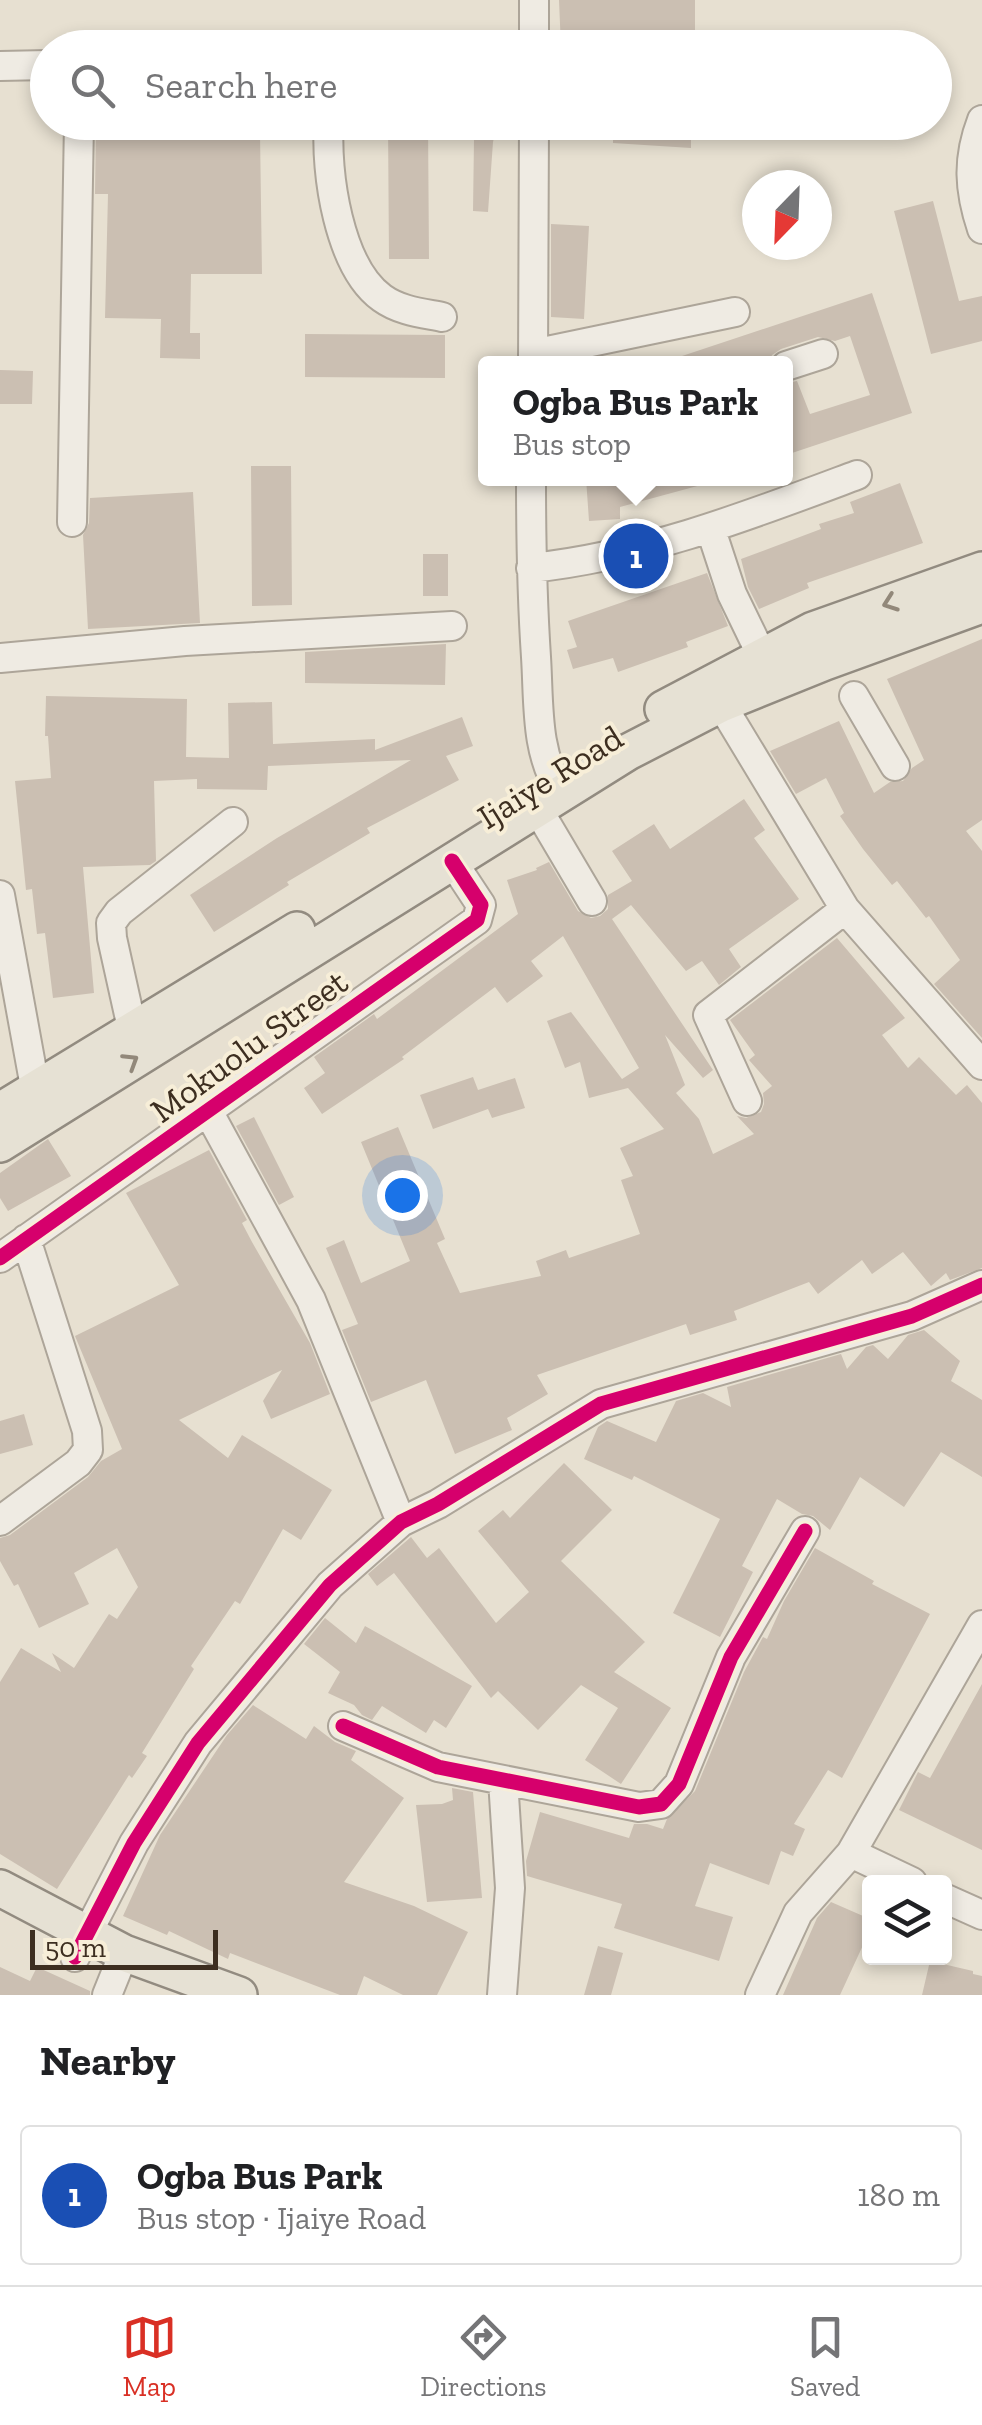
<!DOCTYPE html>
<html lang="en">
<head>
<meta charset="utf-8">
<style>
  body { margin:0; font-family:"Zilla Slab",serif; background:#f6f6f6; color:#202124 }
  .controls { position:absolute; right:30px; bottom:30px; display:grid; overflow:hidden; border-radius:10px; box-shadow:0 5px 15px #0003 }
  .controls button { width:90px; height:90px; display:grid; place-items:center; padding:0; border:0; border-bottom:2px solid #e0e0e0; background:#fff; color:#202124; font:50px sans-serif }
  .compass { position:absolute; left:742px; top:170px; width:90px; height:90px; border-radius:50%; background:#fff; box-shadow:0 5px 15px #0003; rotate:203deg }
  .scale { position:absolute; left:30px; bottom:25px; width:188px; box-sizing:border-box; padding-left:10px; border:5px solid #3d2e20; border-top:0; font-size:28px; line-height:35px; white-space:nowrap; color:#3d2e20; -webkit-text-stroke:8px #f7eed8; paint-order:stroke }
  .you { position:absolute; left:402px; top:1195px; width:35px; height:35px; margin:-25px; border:8px solid #fff; border-radius:50%; background:#1a73e8; box-shadow:0 0 0 15px #1a73e833 }
  .badge { display:grid; place-items:center; width:65px; height:65px; border-radius:50%; background:#d93025; color:#fff; font-size:32px; font-weight:700 }
  .pin { position:absolute; translate:-50% -50%; border:5px solid #fff; box-shadow:0 2px 10px #0006 }
  .popup { position:absolute; left:478px; top:356px; width:315px; height:130px; box-sizing:border-box; display:grid; place-content:center; border-radius:10px; background:#fff; filter:drop-shadow(0 2px 8px #0005); font-size:32px; white-space:nowrap; color:#757577 }
  .popup b { font-size:38px; color:#202124 }
  .popup::after { content:''; position:absolute; left:50%; top:100%; margin-left:-20px; border:20px solid transparent; border-top-color:#fff }
  .list { margin:0; padding:0; list-style:none }
  h2 { display:flex; justify-content:space-between; align-items:center; height:130px; margin:0; padding:0 40px; font-size:42px }
  h2 small { font-size:32px; font-weight:400; color:#757577 }
  .list li { display:grid; grid-template-columns:65px 1fr auto; gap:30px; align-items:center; box-sizing:border-box; height:140px; margin:0 20px 20px; padding:0 20px; border:2px solid #e0e0e0; border-radius:10px }
  .list b { display:block; font-size:38px; white-space:nowrap }
  .list p { margin:0; font-size:32px; white-space:nowrap; color:#757577 }
  .list em { font-size:32px; font-style:normal; color:#757577 }
  .icon { flex:none; width:55px; height:55px; fill:none; stroke:currentColor; stroke-width:2; stroke-linecap:round; stroke-linejoin:round }
  .map { position:relative; flex:none; width:982px; height:1995px; overflow:hidden }
  .search { position:absolute; background:#fff; box-shadow:0 5px 15px #0003; left:30px; right:30px; top:30px; height:110px; display:flex; align-items:center; gap:25px; box-sizing:border-box; padding:0 35px; border-radius:55px; color:#757577; font-size:38px }
  .sheet { height:290px; background:#fff }
  nav { display:flex; justify-content:space-around; align-items:center; box-sizing:border-box; height:140px; border-top:2px solid #e0e0e0; background:#fff; font-size:28px; color:#757577 }
  nav a { display:grid; justify-items:center; gap:5px }
  nav .on { color:#d93025 }
  .map>svg:first-child { display:block }
</style>
</head>
<body>
<div class="map">
<svg width="982" height="1995" viewBox="0 0 982 1995">
  <rect width="100%" height="100%" fill="#e7e0d1"/>
  <path fill="#cbbfb2" d="M 559,0 L 695,0 L 695,48 L 561,48 Z
    M 96,122 L 192,122 L 192,135 L 260,134 L 262,274 L 191,274 L 190,333 L 200,333 L 200,359 L 160,358 L 161,319 L 105,318 L 108,194 L 95,194 Z
    M 388,122 L 428,122 L 429,259 L 389,259 Z
    M 441,122 L 498,122 L 493,142 L 488,212 L 473,211 L 474,139 L 440,135 Z
    M 613,122 L 691,122 L 691,148 L 613,143 Z
    M 933,201 L 959,301 L 982,296 L 982,341 L 931,354 L 894,211 Z
    M 551,224 L 589,226 L 584,319 L 551,317 Z
    M 872,293 L 912,413 L 786,455 L 786,383 L 797,381 L 810,414 L 870,395 L 850,336 L 835,341 L 818,337 L 781,349 L 772,355 L 769,364 L 671,364 L 670,360 Z
    M 305,334 L 445,335 L 445,378 L 305,377 Z
    M 0,370 L 33,371 L 32,404 L 0,404 Z
    M 251,466 L 291,466 L 292,605 L 252,606 Z
    M 586,478 L 700,478 L 701,485 L 620,507 L 620,519 L 589,521 Z
    M 900,483 L 923,543 L 807,583 L 809,588 L 759,609 L 748,587 L 741,559 L 821,529 L 819,524 L 854,513 L 850,502 Z
    M 193,492 L 200,623 L 88,629 L 83,535 L 89,523 L 90,498 Z
    M 423,554 L 448,554 L 448,596 L 423,596 Z
    M 707,573 L 728,626 L 686,642 L 688,647 L 618,672 L 613,658 L 573,669 L 567,650 L 577,647 L 568,621 Z
    M 982,639 L 982,820 L 966,831 L 982,851 L 982,1038 L 934,984 L 960,960 L 929,916 L 926,918 L 897,881 L 892,885 L 863,849 L 840,816 L 844,813 L 826,778 L 796,794 L 770,751 L 839,721 L 874,793 L 890,782 L 903,781 L 912,768 L 924,760 L 887,679 Z
    M 446,644 L 445,685 L 305,683 L 305,652 Z
    M 46,696 L 187,699 L 186,757 L 229,758 L 228,703 L 272,702 L 273,744 L 375,739 L 375,750 L 462,717 L 473,746 L 446,756 L 459,780 L 367,828 L 370,833 L 287,882 L 289,885 L 214,932 L 190,895 L 277,838 L 411,760 L 268,766 L 267,790 L 197,789 L 197,779 L 154,781 L 156,861 L 150,865 L 83,867 L 94,993 L 53,998 L 45,933 L 37,934 L 32,889 L 26,890 L 15,781 L 51,778 L 48,736 L 45,736 Z
    M 744,799 L 765,830 L 754,838 L 799,899 L 729,949 L 741,967 L 719,985 L 702,961 L 686,971 L 631,905 L 612,919 L 713,1070 L 703,1078 L 665,1035 L 685,1085 L 676,1093 L 699,1119 L 713,1154 L 754,1134 L 737,1116 L 746,1118 L 761,1112 L 764,1104 L 763,1093 L 772,1086 L 749,1060 L 755,1055 L 730,1020 L 837,938 L 905,1018 L 882,1035 L 908,1068 L 919,1057 L 956,1095 L 967,1085 L 982,1103 L 982,1268 L 950,1280 L 946,1273 L 931,1286 L 903,1252 L 872,1274 L 862,1260 L 818,1294 L 809,1282 L 734,1311 L 737,1320 L 690,1335 L 686,1324 L 537,1375 L 548,1394 L 507,1418 L 512,1430 L 455,1454 L 426,1380 L 371,1402 L 342,1330 L 358,1324 L 326,1248 L 344,1240 L 361,1283 L 410,1261 L 361,1142 L 398,1127 L 445,1239 L 437,1243 L 460,1293 L 541,1276 L 536,1261 L 566,1250 L 569,1258 L 640,1234 L 621,1180 L 633,1176 L 620,1148 L 664,1129 L 628,1088 L 589,1098 L 580,1062 L 565,1068 L 547,1021 L 571,1012 L 622,1079 L 639,1068 L 563,936 L 531,961 L 543,976 L 507,1003 L 495,987 L 402,1057 L 404,1059 L 322,1114 L 304,1088 L 325,1073 L 314,1057 L 374,1014 L 377,1019 L 518,914 L 507,880 L 537,870 L 536,868 L 549,862 L 578,911 L 591,918 L 600,916 L 608,909 L 608,895 L 632,881 L 612,851 L 654,824 L 670,849 Z
    M 473,1077 L 478,1090 L 515,1078 L 525,1108 L 492,1118 L 488,1109 L 433,1129 L 420,1095 Z
    M 254,1117 L 294,1197 L 279,1205 L 236,1126 Z
    M 48,1139 L 71,1176 L 8,1211 L 0,1198 L 0,1173 Z
    M 209,1150 L 247,1220 L 242,1223 L 252,1242 L 310,1343 L 330,1394 L 271,1419 L 263,1401 L 282,1370 L 179,1420 L 228,1458 L 242,1435 L 332,1490 L 301,1540 L 283,1529 L 240,1604 L 235,1601 L 191,1666 L 194,1669 L 142,1753 L 147,1756 L 132,1778 L 129,1775 L 57,1889 L 0,1854 L 0,1682 L 21,1648 L 61,1672 L 52,1653 L 74,1668 L 109,1614 L 117,1619 L 138,1587 L 117,1548 L 74,1573 L 89,1604 L 39,1628 L 18,1584 L 14,1586 L 0,1561 L 0,1538 L 10,1535 L 88,1477 L 101,1461 L 122,1449 L 75,1336 L 179,1285 L 126,1193 Z
    M 924,1330 L 960,1361 L 951,1381 L 982,1400 L 982,1477 L 941,1452 L 904,1507 L 860,1477 L 830,1530 L 813,1516 L 802,1514 L 777,1499 L 742,1566 L 753,1572 L 720,1637 L 673,1613 L 720,1519 L 634,1476 L 632,1480 L 584,1459 L 598,1427 L 607,1421 L 656,1442 L 676,1401 L 703,1393 L 731,1407 L 727,1387 L 841,1354 L 847,1369 L 866,1347 L 873,1345 L 888,1359 L 908,1335 Z
    M 24,1414 L 33,1445 L 0,1454 L 0,1421 Z
    M 564,1463 L 612,1510 L 561,1561 L 645,1642 L 614,1672 L 671,1708 L 621,1784 L 585,1760 L 618,1708 L 581,1685 L 538,1730 L 498,1691 L 491,1698 L 394,1573 L 377,1586 L 368,1574 L 411,1537 L 427,1558 L 439,1548 L 496,1623 L 529,1592 L 478,1531 L 503,1510 L 510,1518 Z
    M 815,1548 L 874,1581 L 872,1584 L 930,1614 L 842,1778 L 828,1770 L 794,1824 L 805,1829 L 793,1856 L 781,1851 L 769,1885 L 710,1863 L 695,1906 L 733,1917 L 719,1961 L 614,1928 L 622,1904 L 527,1876 L 526,1861 L 540,1812 L 629,1838 L 634,1824 L 647,1824 L 663,1829 L 667,1819 L 695,1791 L 744,1672 L 763,1637 L 767,1639 L 784,1601 Z
    M 325,1618 L 356,1643 L 365,1626 L 472,1686 L 446,1728 L 434,1720 L 426,1733 L 382,1706 L 372,1720 L 362,1715 L 354,1705 L 328,1693 L 340,1672 L 304,1644 Z
    M 982,1684 L 982,1850 L 899,1810 L 918,1772 L 930,1778 Z
    M 253,1705 L 306,1739 L 314,1726 L 335,1742 L 356,1751 L 351,1760 L 404,1798 L 344,1882 L 414,1906 L 468,1932 L 437,1995 L 403,1995 L 364,1976 L 357,1995 L 340,1995 L 230,1953 L 228,1959 L 169,1931 L 167,1935 L 123,1916 L 160,1835 L 227,1735 Z
    M 452,1788 L 473,1792 L 482,1898 L 427,1902 L 416,1805 L 442,1804 L 453,1800 Z
    M 831,1902 L 870,1919 L 870,1930 L 840,1995 L 783,1995 L 817,1918 Z
    M 598,1946 L 623,1953 L 611,1995 L 584,1995 Z
    M 930,1961 L 973,1971 L 973,1974 L 982,1976 L 982,1995 L 922,1995 Z
    M 0,1967 L 30,1981 L 37,1967 L 90,1991 L 90,1995 L 0,1995 Z"/>
  <g fill="none" stroke-linecap="round" stroke-linejoin="round">
    <defs>
      <path id="minor" d="M 534,0 L 534,48
        M 0,66 L 48,65
        M 982,120 C 967,159 969,190 982,229
        M 329,122 C 325,173 339,267 382,298 C 400,311 422,313 442,317
        M 533,354 L 735,312
        M 533,364 L 534,122
        M 786,366 L 823,354
        M 531,478 C 531,538 532,597 536,657 C 539,703 535,752 561,792
        M 72,522 L 79,122
        M 711,530 L 732,594 L 762,656
        M 531,568 C 645,556 750,515 857,475
        M 0,658 L 185,641 L 452,626
        M 716,689 L 721,704 L 845,909 L 982,1065
        M 854,696 L 895,766
        M 537,808 L 592,901
        M 0,895 L 35,1087 L 45,1106
        M 132,1028 L 112,938 L 111,923 L 119,912 L 233,822
        M 747,1101 L 708,1015 L 845,909
        M 209,1113 L 311,1300 L 401,1522
        M 0,1258 L 477,920 L 481,905 L 452,861
        M 0,1521 L 78,1463 L 88,1450 L 87,1431 L 26,1239
        M 343,1726 L 438,1767 L 639,1807 L 661,1804 L 679,1784 L 731,1657 L 805,1531
        M 912,1882 L 851,1853 L 982,1625
        M 944,1898 L 982,1915
        M 75,1957 L 134,1843 L 198,1743 L 330,1585 L 401,1522 L 438,1504 L 601,1404 L 912,1316 L 982,1285
        M 107,1995 L 124,1953
        M 502,1995 L 510,1888 L 503,1780
        M 760,1995 L 798,1913 L 851,1853"/>
      <path id="major" d="M 663,709 L 813,630 L 982,570
        M 0,1111 L 297,930
        M 0,1144 L 628,752 L 721,704 L 825,662 L 982,605
        M 0,1888 L 124,1953 L 239,1995"/>
    </defs>
    <use href="#minor" stroke="#ada599" stroke-width="32"/>
    <use href="#major" stroke="#928b80" stroke-width="40"/>
    <use href="#minor" stroke="#efebe3" stroke-width="28"/>
    <use href="#major" stroke="#e6e1d4" stroke-width="35"/>
    <defs>
      <path id="cycleway" d="M 0,1258 L 477,920 L 481,905 L 452,861
        M 343,1726 L 438,1767 L 639,1807 L 661,1804 L 679,1784 L 731,1657 L 805,1531
        M 75,1957 L 134,1843 L 198,1743 L 330,1585 L 401,1522 L 438,1504 L 601,1404 L 912,1316 L 982,1285"/>
    </defs>
    <use href="#cycleway" stroke="#f7eed8" stroke-width="21"/>
    <use href="#cycleway" stroke="#d6006c" stroke-width="15"/>
  </g>
  <defs><path id="oneway-chevron" d="M-2-3.5L2.5 0L-2 3.5" fill="none" stroke-width="1.6" stroke-linecap="round" stroke-linejoin="round" transform="scale(2.5)"/></defs>
  <g stroke="#92887a">
    <use href="#oneway-chevron" transform="translate(890 603) rotate(160)"/>
    <use href="#oneway-chevron" transform="translate(131 1061) rotate(-32)"/>
  </g>
  <g text-anchor="middle" stroke-width="8" stroke-linejoin="round" paint-order="stroke">
    <g font-size="35" fill="#3d2e20" stroke="#f7eed8">
      <text transform="translate(550 777) rotate(-32)" y="12">Ijaiye Road</text>
      <text transform="translate(249 1046) rotate(-36)" y="12">Mokuolu Street</text>
    </g>
  </g>
</svg>
<div class="controls">
<button><svg class="icon" aria-label="layers" viewBox="0 0 24 24"><path d="M12 4l9 5-9 5-9-5zM3 14l9 5 9-5"/></svg></button>
</div>
<svg class="compass" viewBox="-18 -18 36 36"><path d="M0-13l5 13h-10z" fill="#e53935"/><path d="M0 13l5-13h-10z" fill="#757577"/></svg>
<div class="scale">50 m</div>
<div class="you"></div>
<div class="pin badge" style="left:636px;top:556px;background:#1a4fb4">1</div>
<div class="popup"><b>Ogba Bus Park</b>Bus stop</div>
<div class="search"><svg class="icon" aria-label="search" viewBox="0 0 24 24"><circle cx="10" cy="10" r="6"/><path d="M15 15l6 6"/></svg>Search here</div>
</div>
<section class="sheet">
<h2>Nearby<small></small></h2>
<ul class="list">
<li><span class="badge" style="background:#1a4fb4">1</span><div><b>Ogba Bus Park</b><p>Bus stop · Ijaiye Road</p></div><em>180 m</em></li>
</ul>
</section>
<nav>
<a class="on"><svg class="icon" aria-label="map" viewBox="0 0 24 24"><path d="M3 6l6-2 6 2 6-2v14l-6 2-6-2-6 2zM9 4v14M15 6v14"/></svg>Map</a>
<a><svg class="icon" aria-label="directions" viewBox="0 0 24 24"><path d="M12 3l9 9-9 9-9-9zM9 14v-3h6M13 9l2 2-2 2"/></svg>Directions</a>
<a><svg class="icon" aria-label="saved" viewBox="0 0 24 24"><path d="M7 4h10v16l-5-4-5 4z"/></svg>Saved</a>
</nav>
</body>
</html>
